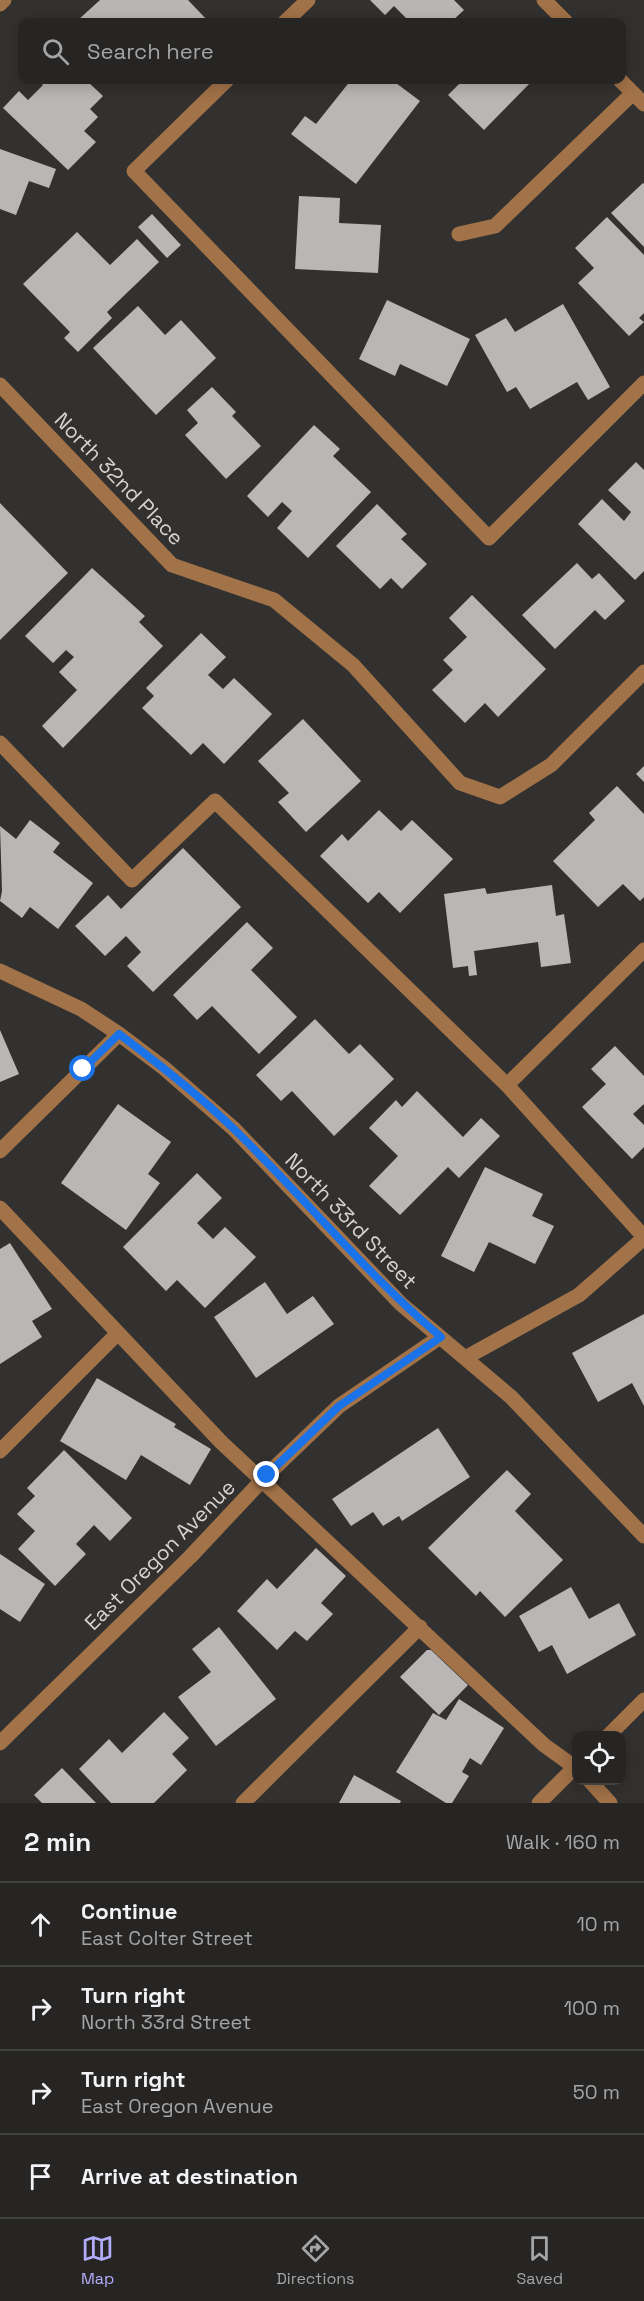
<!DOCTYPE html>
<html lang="en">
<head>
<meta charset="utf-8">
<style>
  body { margin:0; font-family:"Space Grotesk",sans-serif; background:#323130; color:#f1f3f6 }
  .controls { position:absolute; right:18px; bottom:18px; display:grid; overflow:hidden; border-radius:12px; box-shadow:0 3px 15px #0003 }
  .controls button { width:54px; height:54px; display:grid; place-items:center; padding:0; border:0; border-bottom:2px solid #424241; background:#262523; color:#f1f3f6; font:30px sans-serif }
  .stop { position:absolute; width:18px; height:18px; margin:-14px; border:4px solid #1a73e8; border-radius:50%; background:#fff }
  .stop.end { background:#1a73e8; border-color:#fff; box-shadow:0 2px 6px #0008 }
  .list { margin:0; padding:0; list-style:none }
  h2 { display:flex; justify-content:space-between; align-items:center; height:78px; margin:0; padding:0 24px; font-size:26px }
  h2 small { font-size:20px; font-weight:400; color:#a4a5a6 }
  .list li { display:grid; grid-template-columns:39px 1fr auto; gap:18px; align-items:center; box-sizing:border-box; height:84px; padding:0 24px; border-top:2px solid #424241 }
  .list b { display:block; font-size:22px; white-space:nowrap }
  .list p { margin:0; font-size:20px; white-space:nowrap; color:#a4a5a6 }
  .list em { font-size:20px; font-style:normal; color:#a4a5a6 }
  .icon { flex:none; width:33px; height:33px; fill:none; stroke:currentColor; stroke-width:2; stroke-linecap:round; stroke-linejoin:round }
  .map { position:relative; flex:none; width:644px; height:1803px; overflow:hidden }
  .search { position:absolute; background:#262523; box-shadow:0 3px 15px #0003; left:18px; right:18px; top:18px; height:66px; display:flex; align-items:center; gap:15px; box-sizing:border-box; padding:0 21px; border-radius:12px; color:#a4a5a6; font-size:22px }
  .sheet { height:414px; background:#262523 }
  nav { display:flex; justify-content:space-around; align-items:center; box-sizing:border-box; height:84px; border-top:2px solid #424241; background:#262523; font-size:16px; color:#a4a5a6 }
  nav a { display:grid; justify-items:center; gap:3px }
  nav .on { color:#b2adfa }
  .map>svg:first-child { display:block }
</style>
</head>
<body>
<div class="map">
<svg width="644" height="1803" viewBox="0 0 644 1803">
  <rect width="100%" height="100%" fill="#33312f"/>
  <path fill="#bab6b5" d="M 100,0 L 188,0 L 209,22 L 81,22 L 78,20 Z
    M 370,0 L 454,0 L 464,10 L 451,22 L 410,22 L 394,6 L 385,15 Z
    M 36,80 L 86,80 L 103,96 L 90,109 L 98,117 L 84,131 L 96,142 L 68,170 L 3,108 L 19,91 L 28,100 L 43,85 Z
    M 351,80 L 392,80 L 420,101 L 356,184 L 291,134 L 305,116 L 316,124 Z
    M 463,80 L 533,80 L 484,130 L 448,95 Z
    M 0,149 L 56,169 L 49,188 L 29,181 L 16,215 L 0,209 Z
    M 643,183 L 644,184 L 644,247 L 611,213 Z
    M 299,196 L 340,198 L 339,223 L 381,225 L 378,273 L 295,269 Z
    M 152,214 L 181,245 L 167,258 L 138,227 Z
    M 607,217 L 644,255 L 644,313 L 639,318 L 644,322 L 629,336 L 578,283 L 594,268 L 575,248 Z
    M 77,232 L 110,265 L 137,239 L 159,262 L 107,312 L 112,318 L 78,352 L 64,338 L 70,332 L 23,284 Z
    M 387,300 L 470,339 L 447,386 L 400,364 L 395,376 L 359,359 Z
    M 563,304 L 610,387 L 588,400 L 577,382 L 530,409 L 516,387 L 507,392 L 475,335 L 506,318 L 515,332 Z
    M 138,306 L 165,335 L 181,320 L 216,358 L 156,415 L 93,348 Z
    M 212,387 L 236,412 L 232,416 L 261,446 L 226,479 L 185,435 L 198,423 L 187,410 Z
    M 314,425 L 340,449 L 333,456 L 371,492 L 308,558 L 277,528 L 292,511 L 282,502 L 268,517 L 247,496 Z
    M 636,462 L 644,470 L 644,571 L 635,580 L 578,524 L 602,499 L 624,521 L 631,512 L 608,490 Z
    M 0,503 L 68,573 L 0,640 Z
    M 377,504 L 407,534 L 401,539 L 427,564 L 402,589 L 391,578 L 380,589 L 336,546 Z
    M 577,563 L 592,579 L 599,573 L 625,601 L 605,620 L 595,610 L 555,649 L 522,615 Z
    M 92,568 L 145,616 L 139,622 L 163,646 L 63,748 L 42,726 L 77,690 L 59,672 L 74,657 L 66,650 L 53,663 L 25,636 Z
    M 472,595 L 546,669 L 498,717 L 485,703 L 465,723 L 432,690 L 453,670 L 443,660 L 467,637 L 449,618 Z
    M 201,633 L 226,657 L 208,675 L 223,689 L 234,678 L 272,714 L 224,764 L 203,743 L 191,755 L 142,708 L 154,696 L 146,688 Z
    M 303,719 L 361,781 L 306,832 L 278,802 L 289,793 L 258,761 Z
    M 644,766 L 644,782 L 636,774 Z
    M 617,786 L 644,814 L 644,897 L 640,901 L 623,884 L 598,907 L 553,861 L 595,820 L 589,813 Z
    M 379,810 L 401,831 L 412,820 L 453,859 L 400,913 L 379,892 L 368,903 L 320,856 L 342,834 L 348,841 Z
    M 30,820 L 60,843 L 53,852 L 93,883 L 58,929 L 30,907 L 22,918 L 0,901 L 2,891 L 0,826 L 16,839 Z
    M 183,848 L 241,907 L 153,992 L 127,966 L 141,952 L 126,936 L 105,956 L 75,926 L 108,895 L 121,909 Z
    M 552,885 L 556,916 L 564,914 L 571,963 L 541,967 L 538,942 L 474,951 L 477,975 L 469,976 L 468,966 L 453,968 L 444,894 L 485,888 L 487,894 Z
    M 247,922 L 273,948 L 251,970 L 297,1017 L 259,1054 L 212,1006 L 197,1020 L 173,995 Z
    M 315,1019 L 349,1054 L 360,1044 L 394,1079 L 334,1136 L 292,1091 L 281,1101 L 256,1075 Z
    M 0,1030 L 19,1074 L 0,1082 Z
    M 615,1046 L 644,1076 L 644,1104 L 633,1114 L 644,1125 L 644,1147 L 632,1159 L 582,1107 L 606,1084 L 591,1069 Z
    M 417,1091 L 463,1137 L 481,1118 L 500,1136 L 459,1178 L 448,1167 L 400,1215 L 369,1186 L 398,1156 L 369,1128 L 396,1100 L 402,1107 Z
    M 118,1104 L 171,1142 L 148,1174 L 160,1183 L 126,1230 L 61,1183 Z
    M 485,1167 L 543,1194 L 532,1216 L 554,1226 L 535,1264 L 489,1242 L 474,1272 L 441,1256 Z
    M 197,1173 L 222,1198 L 197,1223 L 213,1239 L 225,1227 L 256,1257 L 205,1308 L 177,1280 L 166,1291 L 123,1247 Z
    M 10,1243 L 52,1309 L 32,1321 L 42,1337 L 0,1364 L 0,1249 Z
    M 265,1282 L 287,1314 L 313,1296 L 334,1324 L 256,1378 L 214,1317 Z
    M 644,1314 L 644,1406 L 632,1383 L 598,1402 L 572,1353 Z
    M 97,1378 L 176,1424 L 174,1427 L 211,1449 L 190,1485 L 141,1455 L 126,1480 L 60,1441 Z
    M 438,1428 L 470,1477 L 402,1521 L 399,1516 L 383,1526 L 373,1512 L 351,1526 L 332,1499 Z
    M 64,1450 L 132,1518 L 110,1541 L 94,1525 L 76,1544 L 86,1554 L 55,1586 L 18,1549 L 35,1531 L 17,1514 L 35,1496 L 27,1488 Z
    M 507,1470 L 531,1494 L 515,1511 L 563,1560 L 505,1617 L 480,1591 L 476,1596 L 428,1548 Z
    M 316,1548 L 346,1576 L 321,1603 L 333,1614 L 307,1641 L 295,1631 L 277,1650 L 237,1611 L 267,1579 L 277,1589 Z
    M 0,1554 L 45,1584 L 20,1622 L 0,1609 Z
    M 571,1587 L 589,1619 L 619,1603 L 636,1635 L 567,1674 L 552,1645 L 539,1652 L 519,1616 Z
    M 219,1627 L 276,1699 L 216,1746 L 178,1697 L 211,1672 L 192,1649 Z
    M 427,1650 L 431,1650 L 468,1685 L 439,1715 L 400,1677 Z
    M 459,1699 L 504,1728 L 481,1765 L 470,1758 L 462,1772 L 469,1776 L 452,1803 L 446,1803 L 396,1772 L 433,1713 L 446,1720 Z
    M 164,1712 L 189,1738 L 172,1754 L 187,1770 L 154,1803 L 111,1803 L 79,1769 L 109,1739 L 122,1753 Z
    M 62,1768 L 96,1803 L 42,1803 L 34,1795 Z
    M 354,1775 L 401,1801 L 400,1803 L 339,1803 Z"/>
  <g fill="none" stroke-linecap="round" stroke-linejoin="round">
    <path stroke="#a27248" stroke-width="15" d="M 544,0 L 566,22
      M 0,4 L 4,0
      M 285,22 L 308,0
      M 227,80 L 134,171 L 489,538 L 644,383
      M 620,80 L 644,104
      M 459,234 L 495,226 L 633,93
      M 0,385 L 172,565 L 274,600 L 353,665 L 460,783 L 500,797 L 551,765 L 644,672
      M 0,743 L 132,880 L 215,801 L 507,1085 L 644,1237
      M 0,971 L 81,1009 L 119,1034 L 164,1068 L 234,1129 L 401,1304 L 511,1397 L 644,1536
      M 507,1085 L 644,950
      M 0,1151 L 119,1034
      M 0,1208 L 221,1442 L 544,1745 L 576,1768
      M 465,1358 L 579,1295 L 644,1238
      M 0,1451 L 118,1333
      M 608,1736 L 644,1700
      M 0,1743 L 190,1557 L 267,1475 L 339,1406 L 440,1337
      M 589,1780 L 610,1803
      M 243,1803 L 420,1627
      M 539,1803 L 576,1766"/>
  </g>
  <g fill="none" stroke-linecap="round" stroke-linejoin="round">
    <path stroke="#1a73e8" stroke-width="8" d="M 83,1069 L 119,1034 C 159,1064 199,1095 235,1130 C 305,1198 366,1274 441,1337 L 339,1406 L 267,1475"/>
  </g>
  <g text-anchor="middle" stroke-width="6" stroke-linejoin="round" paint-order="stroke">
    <g font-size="21" fill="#d5d4d2" stroke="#33312f">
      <text transform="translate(119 479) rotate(46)" y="7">North 32nd Place</text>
      <text transform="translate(351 1221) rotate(46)" y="7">North 33rd Street</text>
      <text transform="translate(160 1555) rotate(-45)" y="7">East Oregon Avenue</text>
    </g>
  </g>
</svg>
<div class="controls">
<button><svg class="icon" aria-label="locate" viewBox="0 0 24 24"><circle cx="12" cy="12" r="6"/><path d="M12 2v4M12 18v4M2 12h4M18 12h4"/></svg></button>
</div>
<div class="stop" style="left:83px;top:1069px"></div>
<div class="stop end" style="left:267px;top:1475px"></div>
<div class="search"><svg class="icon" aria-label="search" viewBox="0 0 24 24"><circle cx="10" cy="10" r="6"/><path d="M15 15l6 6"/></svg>Search here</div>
</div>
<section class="sheet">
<h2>2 min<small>Walk · 160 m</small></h2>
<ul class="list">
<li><svg class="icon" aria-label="ahead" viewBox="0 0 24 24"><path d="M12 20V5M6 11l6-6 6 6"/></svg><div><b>Continue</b><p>East Colter Street</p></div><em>10 m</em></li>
<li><svg class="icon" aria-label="right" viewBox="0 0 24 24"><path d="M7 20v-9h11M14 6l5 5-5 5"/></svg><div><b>Turn right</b><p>North 33rd Street</p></div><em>100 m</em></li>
<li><svg class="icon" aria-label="right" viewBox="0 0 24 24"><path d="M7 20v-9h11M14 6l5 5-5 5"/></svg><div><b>Turn right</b><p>East Oregon Avenue</p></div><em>50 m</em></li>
<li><svg class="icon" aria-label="arrive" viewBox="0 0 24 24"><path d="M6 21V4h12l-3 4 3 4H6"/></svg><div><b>Arrive at destination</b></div></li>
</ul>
</section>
<nav>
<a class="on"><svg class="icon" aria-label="map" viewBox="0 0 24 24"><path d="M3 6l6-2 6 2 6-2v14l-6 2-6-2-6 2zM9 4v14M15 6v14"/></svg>Map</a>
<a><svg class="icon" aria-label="directions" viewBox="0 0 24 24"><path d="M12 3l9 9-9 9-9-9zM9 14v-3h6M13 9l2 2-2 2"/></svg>Directions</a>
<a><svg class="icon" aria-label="saved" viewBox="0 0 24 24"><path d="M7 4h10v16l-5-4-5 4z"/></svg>Saved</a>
</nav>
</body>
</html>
